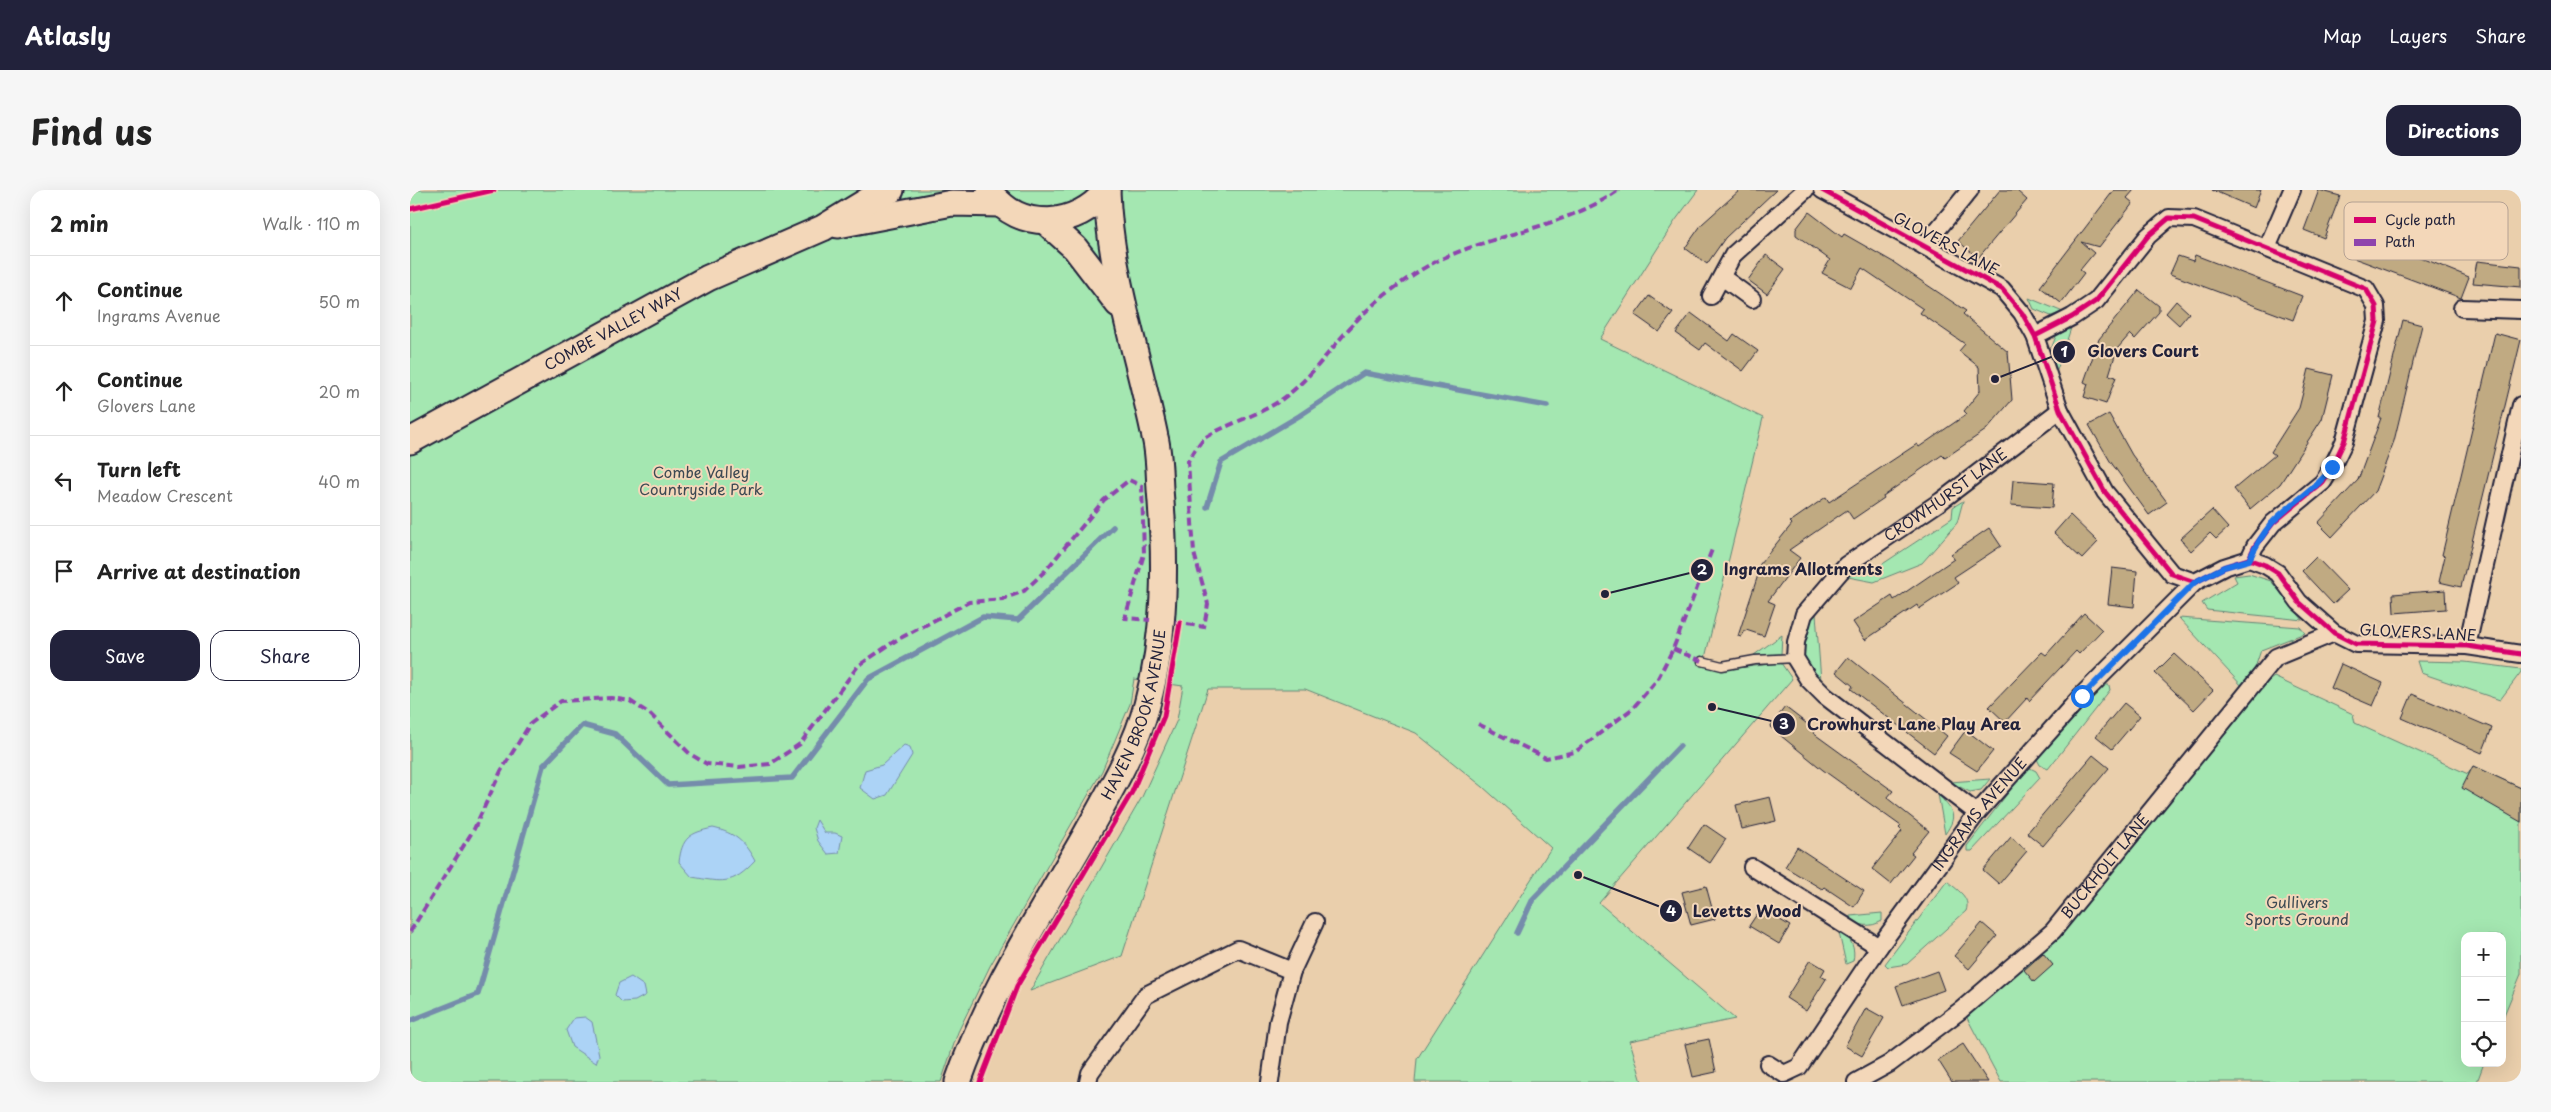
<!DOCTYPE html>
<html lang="en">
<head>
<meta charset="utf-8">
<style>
  body { margin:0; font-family:"Playpen Sans",sans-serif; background:#f6f6f6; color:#222 }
  .controls { position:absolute; right:15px; bottom:15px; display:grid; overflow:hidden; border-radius:10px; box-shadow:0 5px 20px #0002 }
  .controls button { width:45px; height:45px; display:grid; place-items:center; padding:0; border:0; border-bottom:1px solid #e0e0e0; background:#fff; color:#222; font:25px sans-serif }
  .stop { position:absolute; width:15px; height:15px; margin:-11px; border:4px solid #1a73e8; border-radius:50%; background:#fff }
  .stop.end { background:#1a73e8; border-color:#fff; box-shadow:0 1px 5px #0008 }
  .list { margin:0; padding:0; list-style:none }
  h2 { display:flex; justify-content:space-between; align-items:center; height:65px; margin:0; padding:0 20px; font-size:21px }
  h2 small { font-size:16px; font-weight:400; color:#767676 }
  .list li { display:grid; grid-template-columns:32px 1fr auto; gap:15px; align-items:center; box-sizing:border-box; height:90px; padding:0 20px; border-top:1px solid #e0e0e0 }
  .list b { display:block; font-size:19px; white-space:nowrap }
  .list p { margin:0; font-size:16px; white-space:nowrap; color:#767676 }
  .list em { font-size:16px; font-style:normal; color:#767676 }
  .actions { display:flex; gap:10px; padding:15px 20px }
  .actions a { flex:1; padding:11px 0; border:1px solid #22223b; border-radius:15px; text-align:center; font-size:18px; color:#22223b }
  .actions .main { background:#22223b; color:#fff }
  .icon { flex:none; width:28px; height:28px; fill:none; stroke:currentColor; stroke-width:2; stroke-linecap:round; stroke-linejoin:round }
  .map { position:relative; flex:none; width:2111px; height:892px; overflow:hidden; border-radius:15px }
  header { display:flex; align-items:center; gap:30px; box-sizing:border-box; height:70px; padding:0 25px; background:#22223b; color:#fff }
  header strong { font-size:24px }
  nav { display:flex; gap:28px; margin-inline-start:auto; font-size:18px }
  .intro { display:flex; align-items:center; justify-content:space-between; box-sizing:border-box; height:120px; padding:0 30px }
  h1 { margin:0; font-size:35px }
  .button { padding:12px 22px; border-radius:15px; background:#22223b; color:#fff; font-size:18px; font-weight:700 }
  main { display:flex; gap:30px; padding:0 30px }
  aside { flex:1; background:#fff; border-radius:15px; box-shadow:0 5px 20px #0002 }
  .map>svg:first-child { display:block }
</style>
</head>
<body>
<header>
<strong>Atlasly</strong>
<nav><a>Map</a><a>Layers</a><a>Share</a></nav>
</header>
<div class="intro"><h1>Find us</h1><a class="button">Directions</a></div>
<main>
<aside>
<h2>2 min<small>Walk · 110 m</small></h2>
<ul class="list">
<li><svg class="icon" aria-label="ahead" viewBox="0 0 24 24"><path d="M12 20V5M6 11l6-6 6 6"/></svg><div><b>Continue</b><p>Ingrams Avenue</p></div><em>50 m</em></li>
<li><svg class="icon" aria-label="ahead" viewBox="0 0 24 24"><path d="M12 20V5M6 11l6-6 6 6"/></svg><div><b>Continue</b><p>Glovers Lane</p></div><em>20 m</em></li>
<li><svg class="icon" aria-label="left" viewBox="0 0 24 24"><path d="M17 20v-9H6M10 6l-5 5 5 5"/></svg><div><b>Turn left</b><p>Meadow Crescent</p></div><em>40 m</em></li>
<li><svg class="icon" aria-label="arrive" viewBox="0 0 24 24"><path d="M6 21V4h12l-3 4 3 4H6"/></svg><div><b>Arrive at destination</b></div></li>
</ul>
<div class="actions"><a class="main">Save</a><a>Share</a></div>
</aside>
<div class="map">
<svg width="2111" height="892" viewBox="0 0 2111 892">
  <rect width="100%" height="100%" fill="#eacfac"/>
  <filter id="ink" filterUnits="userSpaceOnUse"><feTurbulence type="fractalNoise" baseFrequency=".02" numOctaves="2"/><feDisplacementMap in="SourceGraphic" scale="10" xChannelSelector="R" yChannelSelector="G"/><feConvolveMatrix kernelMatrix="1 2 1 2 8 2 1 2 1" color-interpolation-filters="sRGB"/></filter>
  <g filter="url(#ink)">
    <path fill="#a4e7b1" stroke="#638476" d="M 0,0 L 1288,0 L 1265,31 L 1190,149 L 1353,228 L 1295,468 L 1287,474 L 1310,480 L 1371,473 L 1382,489 L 1189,713 L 1325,829 L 1220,851 L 1232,892 L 1005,892 L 1007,869 L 1141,658 L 1073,597 L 1006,543 L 895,499 L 798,499 L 712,766 L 620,801 L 732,607 L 767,530 L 773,496 L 724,489 L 720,514 L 692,581 L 580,776 L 548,842 L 531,892 L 0,892 Z
      M 1619,108 L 1653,122 L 1641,126 L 1624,119 Z
      M 1661,138 L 1647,180 L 1640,162 L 1646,146 Z
      M 1553,311 L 1547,333 L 1512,373 L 1464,392 L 1438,387 L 1452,379 L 1459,383 L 1542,328 L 1543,317 Z
      M 1839,384 L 1861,391 L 1893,430 L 1797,420 L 1792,413 L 1827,392 L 1824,386 Z
      M 1406,424 L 1411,491 C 1388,475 1386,443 1406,424 Z
      M 1769,428 L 1890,437 L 1895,443 L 1851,460 L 1843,484 L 1833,497 Z
      M 1372,445 L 1371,464 L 1344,465 Z
      M 2007,471 L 2055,472 L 2111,479 L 2111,482 L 2090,510 L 2011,483 Z
      M 1864,487 L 1943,524 L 1945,533 L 2058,584 L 2063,576 L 2111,598 L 2111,784 L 2092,830 L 2092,746 L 2055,746 L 2055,873 L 2074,873 L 2067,892 L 1591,892 L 1555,824 L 1650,742 L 1848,499 Z
      M 1694,495 L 1699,495 L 1700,500 L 1638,579 L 1630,575 L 1626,567 Z
      M 1618,577 L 1626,581 L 1630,588 L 1562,661 L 1557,661 L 1557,656 Z
      M 1580,589 L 1571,600 L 1560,602 L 1540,592 Z
      M 1528,604 C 1542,621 1549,624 1535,644 Z
      M 1537,691 C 1547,700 1561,707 1556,721 L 1497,774 L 1478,777 L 1475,774 Z
      M 1472,723 L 1472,731 C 1460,738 1450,736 1439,729 L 1440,726 Z
      M 1431,740 C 1441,749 1446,758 1443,771 L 1436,774 L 1429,743 Z"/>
    <path fill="#acd3f6" stroke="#758cab" d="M 494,555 L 500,557 L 502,565 L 477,605 L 465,609 L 450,598 L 455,580 L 472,575 Z
      M 407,630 L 415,643 L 425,643 L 432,646 L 429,663 L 418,664 L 408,651 L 404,638 Z
      M 303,638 C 325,643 334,651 345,671 C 322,696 312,692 282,687 L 269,672 C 272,648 279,643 303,638 Z
      M 221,787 L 234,796 L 236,805 L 225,811 L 212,812 L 205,805 L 209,793 Z
      M 175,827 L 182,832 L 189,865 L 186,873 L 162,857 L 156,840 L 164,828 Z"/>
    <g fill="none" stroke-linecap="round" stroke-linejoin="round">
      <path stroke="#758cab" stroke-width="5.5" d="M 797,317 L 811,272 L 889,226 L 954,183 L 1137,216
        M 1107,743 L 1123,709 L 1270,556
        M 0,831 L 68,804 L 133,576 L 172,535 L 205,544 L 258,595 L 382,588 L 458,489 L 573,427 L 608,430 L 703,337"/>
    </g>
    <path fill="#c0aa82" stroke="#22223b" d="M 1330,0 L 1366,0 L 1315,48 L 1297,74 L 1275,58 L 1292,34 Z
      M 1590,0 L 1606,0 L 1617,10 L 1568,68 L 1548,51 Z
      M 1704,0 L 1724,0 L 1717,8 L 1723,13 L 1689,57 L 1671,52 L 1684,63 L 1670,80 L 1674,83 L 1651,113 L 1630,97 Z
      M 1802,0 L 1851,0 L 1844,18 Z
      M 1909,0 L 1930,6 L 1914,48 L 1894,40 Z
      M 1399,22 L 1432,47 L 1434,44 L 1483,72 L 1556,121 L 1553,124 L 1598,162 L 1602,210 L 1576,240 L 1535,268 L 1532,265 L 1473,306 L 1474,308 L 1443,329 L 1437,320 L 1379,360 L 1390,368 L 1358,411 L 1365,414 L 1354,446 L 1336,440 L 1331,447 L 1328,446 L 1349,382 L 1346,379 L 1382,334 L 1380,332 L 1416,307 L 1419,312 L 1507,254 L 1509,257 L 1557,224 L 1554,221 L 1570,201 L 1569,177 L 1549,161 L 1555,154 L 1510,123 L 1513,119 L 1452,78 L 1441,98 L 1412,83 L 1420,70 L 1386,45 L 1386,39 Z
      M 1947,46 L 1996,66 L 1997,62 L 2059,87 L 2051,108 L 1941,67 Z
      M 1356,65 L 1375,79 L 1357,104 L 1338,90 Z
      M 1785,65 L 1892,106 L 1883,130 L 1760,84 L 1768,66 L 1783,71 Z
      M 2067,71 L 2111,76 L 2111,97 L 2063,93 Z
      M 1729,100 L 1749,116 L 1749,122 L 1725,149 L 1720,144 L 1707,159 L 1699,185 L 1706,187 L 1696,214 L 1674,207 L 1678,194 L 1674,192 L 1689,149 Z
      M 1239,106 L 1263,123 L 1249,142 L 1225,125 Z
      M 1766,111 L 1779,123 L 1769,135 L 1756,123 Z
      M 1281,123 L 1319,151 L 1324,144 L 1348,161 L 1333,181 L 1295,153 L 1290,160 L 1266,143 Z
      M 1993,130 L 2012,135 L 1984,251 L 1965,301 L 1922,347 L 1908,333 L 1948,290 L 1971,228 L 1969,228 Z
      M 2085,143 L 2111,150 L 2051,397 L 2029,392 L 2035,366 L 2032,365 Z
      M 1899,179 L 1923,185 L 1912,229 L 1870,294 L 1840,319 L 1824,299 L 1865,265 L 1861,262 L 1889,218 Z
      M 1699,224 L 1722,265 L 1757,312 L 1739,325 L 1700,271 L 1679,235 Z
      M 1603,290 L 1644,293 L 1642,318 L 1601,315 Z
      M 1802,320 L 1818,338 L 1806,349 L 1800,343 L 1781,361 L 1770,349 Z
      M 1660,325 L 1688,352 L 1672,369 L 1644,343 Z
      M 1579,338 L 1591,356 L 1544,387 L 1548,393 L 1509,419 L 1507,415 L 1455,450 L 1443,432 L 1482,406 L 1484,410 L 1544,369 L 1541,364 Z
      M 1906,367 L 1938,400 L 1923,414 L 1892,381 Z
      M 1702,378 L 1727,381 L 1724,417 L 1698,414 Z
      M 2035,400 L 2036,419 L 1984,423 L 1983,404 Z
      M 1674,423 L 1692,440 L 1669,464 L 1666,461 L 1619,511 L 1617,508 L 1595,532 L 1579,517 L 1632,462 L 1636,465 Z
      M 1764,464 L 1803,500 L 1784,520 L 1745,483 Z
      M 1438,467 L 1537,546 L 1524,563 L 1441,499 L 1443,496 L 1426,482 Z
      M 1931,474 L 1973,493 L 1963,516 L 1921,498 Z
      M 2002,504 L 2082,538 L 2072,563 L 1992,528 Z
      M 1714,513 L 1730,526 L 1702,559 L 1686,546 Z
      M 1375,517 L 1405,540 L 1403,543 L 1483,601 L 1477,608 L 1519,641 L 1501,663 L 1504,665 L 1481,694 L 1462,679 L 1492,641 L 1489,638 L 1491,636 L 1413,580 L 1360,537 Z
      M 1556,540 L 1583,561 L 1567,581 L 1539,563 Z
      M 1683,565 L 1699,578 L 1633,656 L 1617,643 Z
      M 2063,576 L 2111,598 L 2111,632 L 2052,598 Z
      M 1360,607 L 1366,631 L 1332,639 L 1326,615 Z
      M 1294,634 L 1316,649 L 1300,673 L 1278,658 Z
      M 1601,647 L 1617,661 L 1589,694 L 1573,680 Z
      M 1387,657 L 1454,701 L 1444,717 L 1414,697 L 1412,699 L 1375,677 Z
      M 1296,696 L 1305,729 L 1281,735 L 1272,702 Z
      M 1351,718 L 1380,736 L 1369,754 L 1339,736 Z
      M 1572,733 L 1587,746 L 1559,779 L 1544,766 Z
      M 1633,763 L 1643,775 L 1624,792 L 1614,780 Z
      M 1400,770 L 1415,779 L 1411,786 L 1416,789 L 1396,821 L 1376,808 Z
      M 1527,781 L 1534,800 L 1493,815 L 1486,796 Z
      M 1456,818 L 1474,828 L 1452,866 L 1435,856 Z
      M 1299,849 L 1306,882 L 1283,887 L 1275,854 Z
      M 1553,854 L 1578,892 L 1542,892 L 1528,870 Z"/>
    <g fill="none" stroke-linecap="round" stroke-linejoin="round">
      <defs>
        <path id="lane" d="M 1292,471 L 1312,476 L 1345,470 L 1385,468"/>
        <g id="street">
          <path d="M 1412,0 L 1592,99 L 1612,123 L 1625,146 L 1650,220 L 1695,302 L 1762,384 L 1785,392 L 1814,377 L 1839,369 L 1855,375 L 1868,383 L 1889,412 L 1924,443 L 1946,454 L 2057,456 L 2111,464"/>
          <path d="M 1514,56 L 1560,0"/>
          <path d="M 1857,58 L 1882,0"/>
          <path d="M 1312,87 L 1342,109"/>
          <path d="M 1301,106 L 1323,65 L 1395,0"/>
          <path d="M 2052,118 L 2111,120"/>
          <path d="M 1625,146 L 1662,127 L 1686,111 L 1738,46 L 1759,28 L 1784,29 L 1956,99 L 1966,116 L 1967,131 L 1934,252 L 1922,277 L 1913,292 L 1863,333 L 1845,356 L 1839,369"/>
          <path d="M 2057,456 L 2111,215"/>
          <path id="s1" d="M 1567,623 L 1415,506 L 1398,489 L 1385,468 L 1386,452 L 1394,424 L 1436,375 L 1531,311 L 1650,220"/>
          <path d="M 1342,677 L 1469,757"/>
          <path id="s2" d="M 1358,874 L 1374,884 L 1389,877 L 1469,757 L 1567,623 L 1672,505 L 1785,392"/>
          <path d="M 678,892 L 680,883 L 736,805 L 828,759 L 882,781"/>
          <path d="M 860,892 L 868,832 L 882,781 L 905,732"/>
          <path id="s3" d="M 1446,892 L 1479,874 L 1551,820 L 1643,741 L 1866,467 L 1924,443"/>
        </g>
        <g id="primary">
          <path d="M 580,2 C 609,43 668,38 697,0"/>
          <path d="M 635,31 L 665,58 L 708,114"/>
          <path d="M 428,35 L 542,13 L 591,14"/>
          <path id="s4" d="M 0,251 L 298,88 L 413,38 L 464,7 L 481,0"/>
          <path id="s5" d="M 548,892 C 578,805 628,728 674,648 C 696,608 725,560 737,515 C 756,445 756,371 750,299 C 749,282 749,263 745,247 C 728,164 700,85 697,1"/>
        </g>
      </defs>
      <use href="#lane" stroke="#22223b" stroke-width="11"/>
      <use href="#street" stroke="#22223b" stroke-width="20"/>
      <use href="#primary" stroke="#22223b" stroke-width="29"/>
      <use href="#lane" stroke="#f3d7b9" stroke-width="8"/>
      <use href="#street" stroke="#f3d7b9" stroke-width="16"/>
      <use href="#primary" stroke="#f3d7b9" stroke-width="25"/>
      <path stroke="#8e44ad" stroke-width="4" stroke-dasharray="8 4" stroke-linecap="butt" d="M 765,432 L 794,437 L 798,414 L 784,363 L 778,271 C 783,264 789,252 796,247 C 817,234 846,226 868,212 C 900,191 921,157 947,130 C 966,110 1005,81 1029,70 C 1087,43 1156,37 1209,0
        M 1263,459 L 1292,471
        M 1068,534 L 1136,568 L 1165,562 L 1222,519 L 1247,490 L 1263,459 L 1303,357
        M 0,742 L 64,639 L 91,581 L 120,534 L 151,511 L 201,508 L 220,511 L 240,524 L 280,564 L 297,574 L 329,577 L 360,574 L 390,554 L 448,476 L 485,451 L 559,412 L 593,409 L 614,401 L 635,381 L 694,310 L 719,290 L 732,296 L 734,364 L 715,428 L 740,430"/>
      <defs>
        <path id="cycleway" d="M 1412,0 L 1592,99 L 1612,123 L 1625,146 L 1650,220 L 1695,302 L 1762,384 L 1785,392 L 1814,377 L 1839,369 L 1855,375 L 1868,383 L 1889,412 L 1924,443 L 1946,454 L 2057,456 L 2111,464
          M 0,19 L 84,0
          M 1625,146 L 1662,127 L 1686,111 L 1738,46 L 1759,28 L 1784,29 L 1956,99 L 1966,116 L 1967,131 L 1934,252 L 1922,277 L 1913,292 L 1863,333 L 1845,356 L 1839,369
          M 570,892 L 607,796 L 722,602 L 754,526 L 770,433"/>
      </defs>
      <use href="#cycleway" stroke="#f3d7b9" stroke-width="8"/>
      <use href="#cycleway" stroke="#d6006c" stroke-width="5"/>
    </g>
  </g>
  <g fill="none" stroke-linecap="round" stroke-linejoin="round" filter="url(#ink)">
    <path stroke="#1a73e8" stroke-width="6" d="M 1672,506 L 1785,392 L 1814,377 L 1839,370 C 1845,357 1853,344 1862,333 C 1881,312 1906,301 1922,277"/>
  </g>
  <g text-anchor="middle" stroke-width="4" stroke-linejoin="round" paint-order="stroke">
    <g font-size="15" fill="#22223b" stroke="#f3d7b9">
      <text transform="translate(1536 54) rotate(28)" y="5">GLOVERS LANE</text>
      <text dy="5" stroke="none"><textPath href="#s4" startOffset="232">COMBE VALLEY WAY</textPath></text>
      <text dy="5" stroke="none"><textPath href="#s1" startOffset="472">CROWHURST LANE</textPath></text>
      <text transform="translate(2008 443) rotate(3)" y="5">GLOVERS LANE</text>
      <text dy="5" stroke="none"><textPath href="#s5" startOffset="410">HAVEN BROOK AVENUE</textPath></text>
      <text dy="5" stroke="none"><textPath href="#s2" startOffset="346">INGRAMS AVENUE</textPath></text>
      <text dy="5" stroke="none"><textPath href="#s3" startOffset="332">BUCKHOLT LANE</textPath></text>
    </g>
    <g font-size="15" fill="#3c4953" stroke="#f3d7b9">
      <text x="291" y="288">Combe Valley<tspan x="291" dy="17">Countryside Park</tspan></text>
      <text x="1887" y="718">Gullivers<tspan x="1887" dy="17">Sports Ground</tspan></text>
    </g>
  </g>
  <rect x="1934" y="12" width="164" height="58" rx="8" fill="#f3d7b9" stroke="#b4a193" stroke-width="1"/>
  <rect x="1944" y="27" width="22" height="6" fill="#d6006c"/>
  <rect x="1944" y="49" width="22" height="7" fill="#8e44ad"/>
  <g font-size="14" fill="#22223b">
    <text x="1975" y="35">Cycle path</text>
    <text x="1975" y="57">Path</text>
  </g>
  <path fill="none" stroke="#22223b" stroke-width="2" d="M1585 189L1654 162M1195 404L1292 380M1302 517L1374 534M1168 685L1261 721"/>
  <g fill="#22223b" stroke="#f3d7b9" stroke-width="2">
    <circle cx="1585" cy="189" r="5"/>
    <circle cx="1195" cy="404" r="5"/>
    <circle cx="1302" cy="517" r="5"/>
    <circle cx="1168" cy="685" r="5"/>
    <circle cx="1654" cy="162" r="12"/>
    <circle cx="1292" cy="380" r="12"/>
    <circle cx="1374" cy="534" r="12"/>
    <circle cx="1261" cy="721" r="12"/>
  </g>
  <g font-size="15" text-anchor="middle" font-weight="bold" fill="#fff">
    <text x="1654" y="167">1</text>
    <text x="1292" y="385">2</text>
    <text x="1374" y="539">3</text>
    <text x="1261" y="726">4</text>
  </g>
  <g font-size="16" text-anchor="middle" font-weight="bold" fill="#22223b" stroke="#f3d7b9" stroke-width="4" stroke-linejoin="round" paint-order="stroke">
    <text x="1733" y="167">Glovers Court</text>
    <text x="1393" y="385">Ingrams Allotments</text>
    <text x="1504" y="540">Crowhurst Lane Play Area</text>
    <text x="1337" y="727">Levetts Wood</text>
  </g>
</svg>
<div class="controls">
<button>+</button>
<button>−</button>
<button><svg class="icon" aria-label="locate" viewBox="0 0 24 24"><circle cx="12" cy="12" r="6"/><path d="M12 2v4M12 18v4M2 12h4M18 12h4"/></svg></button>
</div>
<div class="stop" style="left:1672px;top:506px"></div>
<div class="stop end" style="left:1922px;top:277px"></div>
</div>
</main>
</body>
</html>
